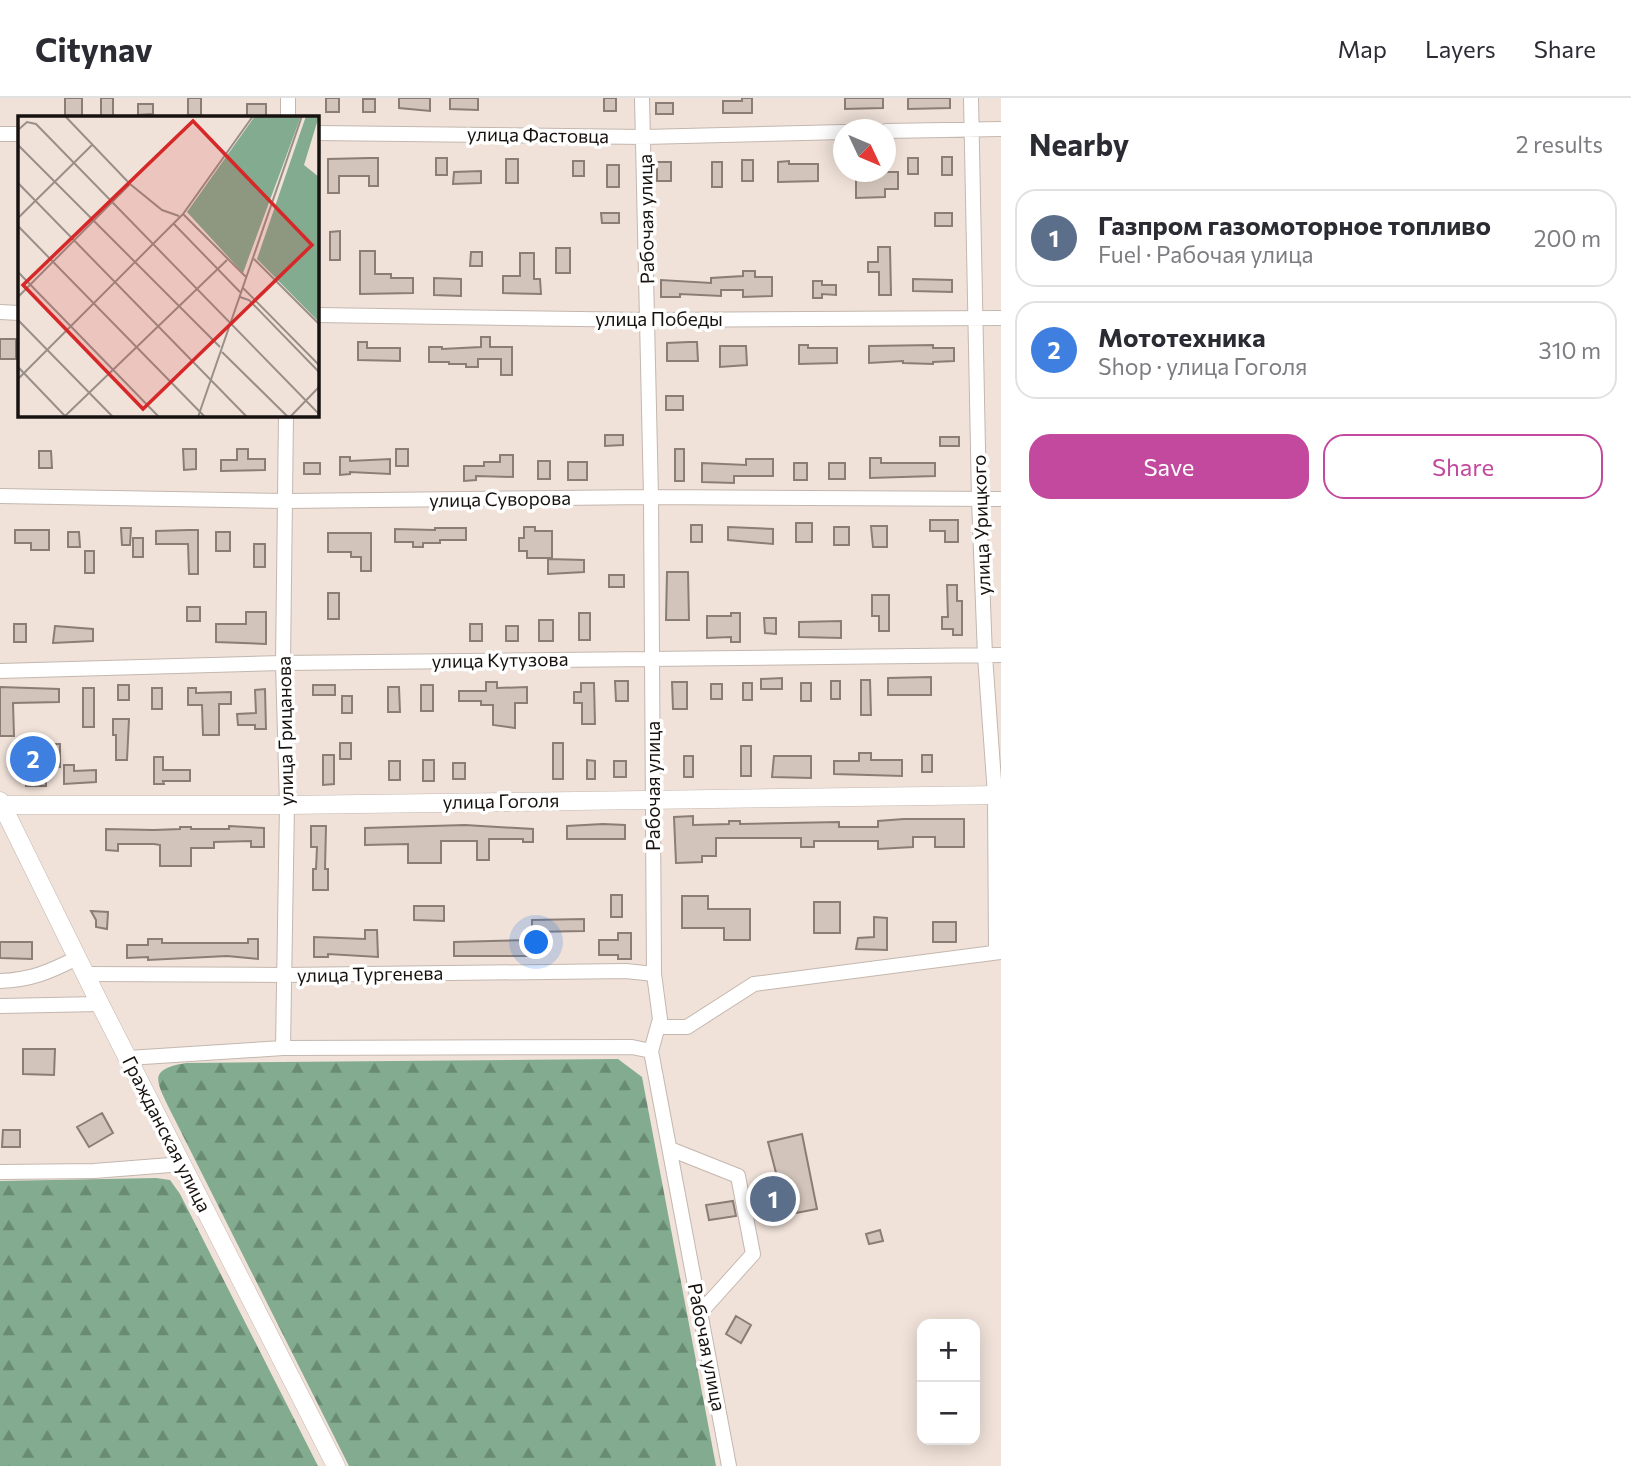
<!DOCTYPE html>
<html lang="en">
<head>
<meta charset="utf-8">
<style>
  body { margin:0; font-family:Commissioner,sans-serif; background:#f2f2f3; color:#2b2b33 }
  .controls { position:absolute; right:21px; bottom:21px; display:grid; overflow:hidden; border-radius:14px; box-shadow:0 4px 18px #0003 }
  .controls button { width:63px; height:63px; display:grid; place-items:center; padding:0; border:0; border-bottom:2px solid #e1e1e2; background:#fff; color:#2b2b33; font:35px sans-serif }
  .compass { position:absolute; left:833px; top:21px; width:63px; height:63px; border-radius:50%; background:#fff; box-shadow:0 4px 18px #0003; rotate:134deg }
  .you { position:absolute; left:537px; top:845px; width:24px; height:24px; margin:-18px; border:5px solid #fff; border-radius:50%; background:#1a73e8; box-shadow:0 0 0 10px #1a73e833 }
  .badge { display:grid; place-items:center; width:46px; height:46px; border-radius:50%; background:#c2499d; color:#fff; font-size:23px; font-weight:700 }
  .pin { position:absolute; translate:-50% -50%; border:4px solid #fff; box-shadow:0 2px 7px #0006 }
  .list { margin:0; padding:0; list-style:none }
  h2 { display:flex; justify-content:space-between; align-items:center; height:91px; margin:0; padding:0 28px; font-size:30px }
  h2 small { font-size:23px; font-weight:400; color:#7c7c81 }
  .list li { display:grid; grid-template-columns:46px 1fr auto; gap:21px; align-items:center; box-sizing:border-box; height:98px; margin:0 14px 14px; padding:0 14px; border:2px solid #e1e1e2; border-radius:21px }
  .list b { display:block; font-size:26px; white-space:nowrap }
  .list p { margin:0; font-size:23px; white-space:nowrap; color:#7c7c81 }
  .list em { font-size:23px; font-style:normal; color:#7c7c81 }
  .actions { display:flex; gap:14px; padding:21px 28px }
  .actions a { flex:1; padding:16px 0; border:2px solid #c2499d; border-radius:21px; text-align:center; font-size:24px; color:#c2499d }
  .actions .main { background:#c2499d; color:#fff }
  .map { position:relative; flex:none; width:1001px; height:1368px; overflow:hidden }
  header { display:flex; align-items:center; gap:42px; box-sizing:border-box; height:98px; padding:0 35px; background:#fff; border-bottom:2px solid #e1e1e2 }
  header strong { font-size:33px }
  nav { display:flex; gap:38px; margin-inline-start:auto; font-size:24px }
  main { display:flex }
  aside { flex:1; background:#fff }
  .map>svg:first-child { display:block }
</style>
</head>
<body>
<header>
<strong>Citynav</strong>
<nav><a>Map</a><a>Layers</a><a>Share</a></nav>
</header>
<main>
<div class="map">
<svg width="1001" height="1368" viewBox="0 0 1001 1368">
  <defs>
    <pattern id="forest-firs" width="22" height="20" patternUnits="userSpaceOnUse" patternTransform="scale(1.75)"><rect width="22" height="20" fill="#82ab8f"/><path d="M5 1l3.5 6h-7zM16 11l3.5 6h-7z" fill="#698a73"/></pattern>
  </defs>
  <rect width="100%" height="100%" fill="#f0e2d9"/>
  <path fill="url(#forest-firs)" d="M 618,961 L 642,979 L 716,1368 L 349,1368 L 168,1008 C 155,981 150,971 186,965 Z
    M 156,1080 L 170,1082 L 180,1096 L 318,1368 L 0,1368 L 0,1083 Z"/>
  <path fill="#d2c4bb" stroke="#8a7d75" stroke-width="2" d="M 65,0 L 82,0 L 82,19 L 65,19 Z
    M 101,0 L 113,0 L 113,19 L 101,19 Z
    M 188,0 L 201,0 L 201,17 L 188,17 Z
    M 326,0 L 339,0 L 339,14 L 326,14 Z
    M 399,0 L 430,0 L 430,13 L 399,10 Z
    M 450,0 L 478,0 L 478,12 L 450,11 Z
    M 604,0 L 616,0 L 616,13 L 604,13 Z
    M 742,0 L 752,0 L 752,15 L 723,15 L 723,3 L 742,3 Z
    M 845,0 L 883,0 L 883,10 L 845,11 Z
    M 908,0 L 950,0 L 950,10 L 908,11 Z
    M 363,1 L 375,1 L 375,14 L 363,14 Z
    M 656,5 L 673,5 L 673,16 L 656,16 Z
    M 138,6 L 153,6 L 153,16 L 138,17 Z
    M 247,6 L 266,6 L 266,18 L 247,18 Z
    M 942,59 L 952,59 L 952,77 L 942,77 Z
    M 369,60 L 378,60 L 378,88 L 369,88 L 369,78 L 339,78 L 339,95 L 328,95 L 328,61 Z
    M 436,60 L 447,60 L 447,77 L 436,77 Z
    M 908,60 L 918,60 L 918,76 L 908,76 Z
    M 506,61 L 518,61 L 518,85 L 506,85 Z
    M 742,62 L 753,62 L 753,83 L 742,83 Z
    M 573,63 L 584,63 L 584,78 L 573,78 Z
    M 789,63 L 789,66 L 818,66 L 818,83 L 778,84 L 778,64 Z
    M 657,64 L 671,64 L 671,83 L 657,83 Z
    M 712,64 L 722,64 L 722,89 L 712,89 Z
    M 607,67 L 619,67 L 619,89 L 607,89 Z
    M 481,73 L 481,85 L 453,86 L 454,74 Z
    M 873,74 L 898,74 L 898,91 L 885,91 L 885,99 L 856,100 L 856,79 L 873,78 Z
    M 601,115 L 619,115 L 619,125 L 602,125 Z
    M 935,115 L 952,115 L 952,128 L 935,128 Z
    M 340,133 L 340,162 L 330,162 L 330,134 Z
    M 878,149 L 890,149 L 891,197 L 879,197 L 879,174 L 868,174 L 868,164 L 878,164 Z
    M 556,150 L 570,150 L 570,175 L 556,175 Z
    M 360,153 L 375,153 L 375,176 L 391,176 L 391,180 L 413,180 L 413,195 L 360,196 Z
    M 471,154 L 482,154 L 482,168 L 470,168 Z
    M 520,155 L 534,155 L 534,181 L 540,181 L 541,196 L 503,195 L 503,178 L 520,178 Z
    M 743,173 L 755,173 L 755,179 L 772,179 L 772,198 L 743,199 L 743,192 L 721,192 L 721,198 L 680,196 L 680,199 L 661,199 L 661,182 L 711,185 L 711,180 L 743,178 Z
    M 434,180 L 461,181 L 461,198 L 434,197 Z
    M 913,181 L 952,182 L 952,194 L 913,193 Z
    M 813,183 L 822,183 L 822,187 L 836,187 L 836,197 L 822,196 L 822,200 L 813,200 Z
    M 481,239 L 490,239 L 490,249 L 512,249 L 512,277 L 501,277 L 501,261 L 478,261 L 478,269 L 466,269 L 466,266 L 449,266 L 449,264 L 429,264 L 429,249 L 442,249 L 442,251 L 481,249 Z
    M 0,241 L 16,241 L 16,261 L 0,261 Z
    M 358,244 L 367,244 L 367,250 L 400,250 L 400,263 L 358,262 Z
    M 689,244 L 697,244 L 698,263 L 667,263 L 667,245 Z
    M 799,247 L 808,247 L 808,250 L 837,250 L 837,265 L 799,266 Z
    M 933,247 L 933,250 L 954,250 L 954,263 L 933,264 L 933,266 L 903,265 L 903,263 L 869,265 L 869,248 Z
    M 720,248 L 746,248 L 747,267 L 720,269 Z
    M 666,298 L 683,298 L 683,312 L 666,312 Z
    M 605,337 L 623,337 L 623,347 L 605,348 Z
    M 940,339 L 959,339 L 959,348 L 940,348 Z
    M 183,351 L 196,351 L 196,371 L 184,372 Z
    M 237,351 L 248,351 L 248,361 L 265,361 L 265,372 L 221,373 L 221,362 L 237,362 Z
    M 396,351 L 408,351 L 408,368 L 396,368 Z
    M 675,351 L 684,351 L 684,383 L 675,383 Z
    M 39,353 L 51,353 L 52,370 L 39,370 Z
    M 500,357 L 513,357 L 513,379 L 476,378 L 476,382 L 464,383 L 464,368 L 484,368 L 484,364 L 500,364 Z
    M 340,359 L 350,359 L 350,363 L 390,361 L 390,376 L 350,374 L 350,376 L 340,377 Z
    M 870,360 L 881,360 L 881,365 L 935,365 L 935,378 L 870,380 Z
    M 746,361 L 773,361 L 773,378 L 734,378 L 734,385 L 702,384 L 702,365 L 746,367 Z
    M 538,363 L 550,363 L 550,381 L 538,381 Z
    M 568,364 L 587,364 L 587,382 L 568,382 Z
    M 304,365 L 320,365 L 320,376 L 304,376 Z
    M 794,365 L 807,365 L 807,382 L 794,382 Z
    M 829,365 L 845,365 L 845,381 L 829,381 Z
    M 930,422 L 958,422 L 958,444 L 945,444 L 945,433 L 930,433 Z
    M 796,425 L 812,425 L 812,444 L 796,444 Z
    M 691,427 L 702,427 L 702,444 L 691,444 Z
    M 871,428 L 887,428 L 887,449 L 873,449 Z
    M 524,429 L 535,429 L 535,433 L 552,433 L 552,460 L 527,460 L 527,453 L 519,453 L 519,440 L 524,440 Z
    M 728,429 L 773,431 L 773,446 L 728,442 Z
    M 834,429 L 849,429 L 849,447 L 834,447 Z
    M 121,430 L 131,430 L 130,447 L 122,447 Z
    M 435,430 L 466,430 L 466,442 L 440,442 L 440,445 L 423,445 L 423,449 L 413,449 L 413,444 L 395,444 L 395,431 L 435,432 Z
    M 15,432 L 49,432 L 49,452 L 31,452 L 31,445 L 15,445 Z
    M 188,432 L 198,432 L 198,476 L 189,476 L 188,446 L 156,446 L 156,433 Z
    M 68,434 L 79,434 L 80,449 L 68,449 Z
    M 216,434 L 230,434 L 230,453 L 216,453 Z
    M 328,435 L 371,435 L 371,473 L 361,473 L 361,459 L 351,459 L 351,454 L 328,454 Z
    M 133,440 L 143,440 L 143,459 L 133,459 Z
    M 254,446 L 265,446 L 265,469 L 254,469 Z
    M 85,453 L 94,453 L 94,475 L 85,475 Z
    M 548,461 L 584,462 L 584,474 L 548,476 Z
    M 667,474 L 688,474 L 689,522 L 666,522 Z
    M 609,477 L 624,477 L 624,489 L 609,489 Z
    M 947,487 L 957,487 L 957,503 L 962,503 L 962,537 L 953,537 L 953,531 L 942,531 L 942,519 L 948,519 Z
    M 328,495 L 339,495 L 339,521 L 328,521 Z
    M 872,497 L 889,497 L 889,533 L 879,533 L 879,518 L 872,518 Z
    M 187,509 L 200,509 L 200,523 L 187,523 Z
    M 246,514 L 266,514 L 266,546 L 216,544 L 216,526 L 246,526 Z
    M 579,515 L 590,515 L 590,542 L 579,542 Z
    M 731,515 L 740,515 L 740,544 L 731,544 L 731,539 L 707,540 L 707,518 L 731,518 Z
    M 764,520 L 776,520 L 776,536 L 765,535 Z
    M 539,522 L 553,522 L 553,543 L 539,543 Z
    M 841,523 L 841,540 L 799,539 L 799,524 Z
    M 14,526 L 26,526 L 26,544 L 14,544 Z
    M 470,526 L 482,526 L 482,543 L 470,543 Z
    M 55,528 L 93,531 L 93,543 L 53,545 Z
    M 506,528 L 518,528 L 518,543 L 506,543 Z
    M 931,579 L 931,597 L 888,597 L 888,580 Z
    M 782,580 L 782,591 L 761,591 L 761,581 Z
    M 861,582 L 870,582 L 871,617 L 861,617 Z
    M 615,583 L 628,583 L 628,603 L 616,603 Z
    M 831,583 L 840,583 L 840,601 L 831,601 Z
    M 486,584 L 497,584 L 497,590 L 527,589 L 527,605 L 515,605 L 515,630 L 493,627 L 493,607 L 481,607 L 481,603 L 459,603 L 459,593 L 486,593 Z
    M 672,584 L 687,584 L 687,611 L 673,611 Z
    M 581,585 L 594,585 L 595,626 L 582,626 L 582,605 L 574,605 L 574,594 L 581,594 Z
    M 743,585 L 752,585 L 752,602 L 743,602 Z
    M 801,585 L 811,585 L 811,603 L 801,603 Z
    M 711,586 L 722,586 L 722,601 L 711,601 Z
    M 118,587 L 129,587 L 129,602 L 118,602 Z
    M 313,587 L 335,587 L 335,597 L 313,597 Z
    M 421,587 L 433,587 L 433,613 L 421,613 Z
    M 0,589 L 59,591 L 59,604 L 13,605 L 14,638 L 0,638 Z
    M 388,589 L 399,589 L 400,614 L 388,614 Z
    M 83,590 L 94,590 L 94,629 L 83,629 Z
    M 152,590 L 162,590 L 162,611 L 152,611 Z
    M 188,590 L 196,590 L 196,595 L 231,594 L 231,606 L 219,606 L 219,637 L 203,637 L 202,607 L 188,607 Z
    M 265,591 L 266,631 L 255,631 L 255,627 L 238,627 L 237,616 L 256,615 L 255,592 Z
    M 342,598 L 352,598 L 352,615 L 342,615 Z
    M 113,621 L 129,621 L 127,662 L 116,662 L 116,637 L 113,637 Z
    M 340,645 L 351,645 L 351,661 L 340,661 Z
    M 553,645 L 563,645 L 563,681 L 553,681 Z
    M 25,646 L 60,646 L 60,669 L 46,669 L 46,688 L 26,688 Z
    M 741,648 L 751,648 L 751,678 L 741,678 Z
    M 859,655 L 871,655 L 871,662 L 902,662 L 902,678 L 834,676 L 834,663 L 859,663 Z
    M 323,657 L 334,657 L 334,686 L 323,687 Z
    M 922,657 L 932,657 L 932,674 L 922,674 Z
    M 684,658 L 693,658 L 693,679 L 684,679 Z
    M 774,658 L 811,658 L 811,680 L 772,679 Z
    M 154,659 L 163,659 L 163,672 L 190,672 L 190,683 L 163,683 L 164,686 L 154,686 Z
    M 423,662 L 434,662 L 434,683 L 423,683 Z
    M 587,662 L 595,663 L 595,681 L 587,681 Z
    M 389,663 L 400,663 L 400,682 L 389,682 Z
    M 614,663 L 626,663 L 626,679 L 614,679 Z
    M 453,665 L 465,665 L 465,681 L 453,681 Z
    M 64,667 L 74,667 L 74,673 L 96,672 L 96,684 L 64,686 Z
    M 693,718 L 693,727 L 729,726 L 729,723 L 740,723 L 740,726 L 839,724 L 839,729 L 878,729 L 878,723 L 904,721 L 964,721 L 964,749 L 935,749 L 935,739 L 913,739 L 913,749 L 878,751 L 878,743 L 814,743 L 814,749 L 801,749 L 801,740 L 716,740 L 716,758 L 702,758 L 702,764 L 676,765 L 674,719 Z
    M 603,726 L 625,727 L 625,741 L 567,741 L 567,728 Z
    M 465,727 L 533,731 L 533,744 L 523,744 L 523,741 L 489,741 L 489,762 L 477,762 L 477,743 L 441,743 L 441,765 L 408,765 L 408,746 L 365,747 L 365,730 Z
    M 229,728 L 264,730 L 264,749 L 251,749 L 251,743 L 214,744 L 214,750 L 191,750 L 191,768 L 160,768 L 160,747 L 154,746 L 118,746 L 118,753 L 106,752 L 106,731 L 154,732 L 180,731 L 180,729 L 191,729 L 191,731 L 229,731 Z
    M 311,728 L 326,728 L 325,771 L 328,771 L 328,792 L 313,792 L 313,771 L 316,771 L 317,749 L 311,749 Z
    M 611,797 L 622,797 L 622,819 L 611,819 Z
    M 682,798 L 708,798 L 708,811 L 750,811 L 750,842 L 724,842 L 724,830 L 682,830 Z
    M 814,804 L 840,804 L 840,835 L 814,835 Z
    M 414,808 L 444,808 L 444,823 L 414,822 Z
    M 91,813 L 108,814 L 107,831 L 96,829 L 96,822 Z
    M 874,819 L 887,820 L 887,852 L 856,851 L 858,840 L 874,839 Z
    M 584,821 L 584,833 L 532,834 L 532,822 Z
    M 933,824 L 956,824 L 956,844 L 933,844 Z
    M 365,832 L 377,832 L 378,859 L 328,856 L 328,859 L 314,859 L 314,839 L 365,841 Z
    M 618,835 L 631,835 L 631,861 L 618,861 L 618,857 L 599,857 L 599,842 L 618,842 Z
    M 528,838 L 539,838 L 539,858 L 454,858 L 454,844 L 528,842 Z
    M 148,841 L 162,841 L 162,845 L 248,845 L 248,841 L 258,841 L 258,861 L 227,858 L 148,862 L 148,859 L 127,860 L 127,847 L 148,847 Z
    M 0,844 L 32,844 L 32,861 L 0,860 Z
    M 23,951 L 55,951 L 54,977 L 23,976 Z
    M 102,1015 L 113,1035 L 89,1049 L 77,1029 Z
    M 3,1032 L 20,1032 L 20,1049 L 2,1049 Z
    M 802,1036 L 817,1111 L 785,1117 L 784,1109 L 755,1114 L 752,1099 L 781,1094 L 768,1044 Z
    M 733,1103 L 736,1118 L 709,1122 L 706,1107 Z
    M 880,1132 L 883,1143 L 869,1146 L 866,1136 Z
    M 736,1218 L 751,1227 L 741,1245 L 726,1236 Z"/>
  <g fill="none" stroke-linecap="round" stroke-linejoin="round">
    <defs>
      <path id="minor" d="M 288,0 L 288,19
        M 642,0 L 651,399 L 654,876 L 660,921 L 651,953 L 729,1368
        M 971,0 L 979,401 L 985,558 L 995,697 L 996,854
        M 886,33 L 1001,31
        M 317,35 L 644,39 L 844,34
        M 0,36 L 19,36
        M 0,214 L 19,215
        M 317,217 L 648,222 L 1001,220
        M 0,398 L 286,403 L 651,399 L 1001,401
        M 0,573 L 283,565 L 1001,557
        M 85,876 L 283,877 L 626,873 L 654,876
        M 0,883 C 31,882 49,874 77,860
        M 0,908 L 100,906
        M 658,929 L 687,929 L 754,886 L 1001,854
        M 283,950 L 287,707 L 283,565 L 286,317
        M 128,960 L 283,950 L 632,949 L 651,953
        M 670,1051 L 738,1078 L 753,1156 L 700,1215
        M 0,1074 L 94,1073 L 183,1066"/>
      <path id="major" d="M 0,703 L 100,906 L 336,1368
        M 0,707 L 287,707 L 1001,697"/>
    </defs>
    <use href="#minor" stroke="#c4b7ae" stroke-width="16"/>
    <use href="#major" stroke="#c4b7ae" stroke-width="19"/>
    <use href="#minor" stroke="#fff" stroke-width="14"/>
    <use href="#major" stroke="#fff" stroke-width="18"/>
  </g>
  <g text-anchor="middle" stroke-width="7" stroke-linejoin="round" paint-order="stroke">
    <g font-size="19" fill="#17120f" stroke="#fff">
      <text transform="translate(538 37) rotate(1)" y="7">улица Фастовца</text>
      <text transform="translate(646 121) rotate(-91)" y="7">Рабочая улица</text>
      <text x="659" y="228">улица Победы</text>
      <text transform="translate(500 401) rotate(-1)" y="7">улица Суворова</text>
      <text transform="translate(981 427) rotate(-92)" y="7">улица Урицкого</text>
      <text transform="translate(500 562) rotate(-1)" y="7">улица Кутузова</text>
      <text transform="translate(285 633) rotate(-91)" y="7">улица Грицанова</text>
      <text transform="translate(653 688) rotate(-90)" y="7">Рабочая улица</text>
      <text transform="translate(501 703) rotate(-1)" y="7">улица Гоголя</text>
      <text transform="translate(370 876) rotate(-1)" y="7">улица Тургенева</text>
      <text transform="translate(167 1036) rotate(63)" y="7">Гражданская улица</text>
      <text transform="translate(707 1249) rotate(79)" y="7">Рабочая улица</text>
    </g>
  </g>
  <g transform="translate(18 18)">
    <rect width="301" height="301" fill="#f0e2d9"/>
    <path d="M 237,0 L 283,0 L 225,157 L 169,96 ZM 288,0 L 301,0 L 286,49 L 301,61 L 301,206 L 239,143 Z" fill="#82ab8f"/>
    <path fill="none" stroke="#998f88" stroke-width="2" d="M 47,0 L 112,68 L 144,94 L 161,100M 0,14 L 9,6 L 18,8 L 301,298M 0,29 L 202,231M 0,67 L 229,301M 165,98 L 228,161M 0,102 L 74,29M 155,107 L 222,176M 0,110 L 187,301M 236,143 L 301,208M 0,156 L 141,301M 225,172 L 301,249M 0,181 L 112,68M 222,181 L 231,184 L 301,256M 0,204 L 95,301M 204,236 L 270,301M 0,251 L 47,300M 0,263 L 165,98 L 235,0M 46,301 L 209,144M 180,301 L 284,0M 272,301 L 301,271"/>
    <path fill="#d62828" fill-opacity="0.15" stroke="#d62828" stroke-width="3.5" d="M 175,5 L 294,129 L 125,293 L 5,169 Z"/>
    <rect width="301" height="301" fill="none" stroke="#17120f" stroke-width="3.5"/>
  </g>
</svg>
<div class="controls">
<button>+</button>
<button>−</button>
</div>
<svg class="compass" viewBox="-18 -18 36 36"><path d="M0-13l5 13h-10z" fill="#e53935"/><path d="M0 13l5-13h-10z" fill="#7c7c81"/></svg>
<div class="you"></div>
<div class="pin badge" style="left:773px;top:1101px;background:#5c6f8a">1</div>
<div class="pin badge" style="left:33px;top:661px;background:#3f7fe0">2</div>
</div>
<aside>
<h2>Nearby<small>2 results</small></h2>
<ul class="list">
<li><span class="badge" style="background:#5c6f8a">1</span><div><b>Газпром газомоторное топливо</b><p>Fuel · Рабочая улица</p></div><em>200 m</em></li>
<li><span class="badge" style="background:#3f7fe0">2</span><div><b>Мототехника</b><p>Shop · улица Гоголя</p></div><em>310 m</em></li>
</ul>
<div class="actions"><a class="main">Save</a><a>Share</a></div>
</aside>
</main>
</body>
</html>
